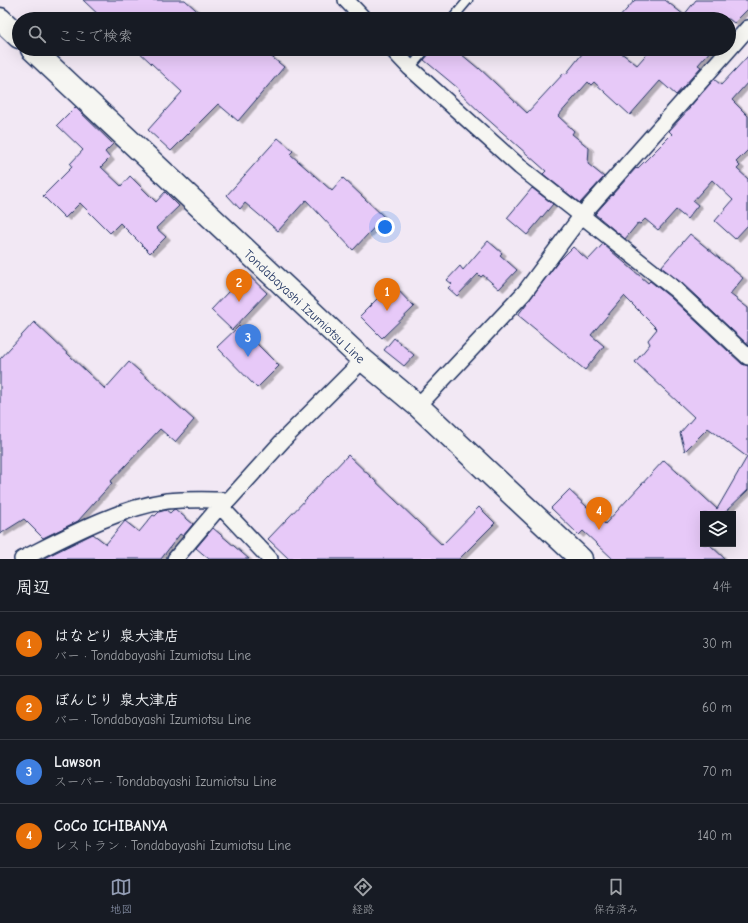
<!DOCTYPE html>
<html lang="ja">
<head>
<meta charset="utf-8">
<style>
  body { margin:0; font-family:"Comic Neue","Klee One",sans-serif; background:#20242c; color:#f1f3f6 }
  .controls { position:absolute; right:12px; bottom:12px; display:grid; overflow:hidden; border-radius:0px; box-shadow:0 4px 16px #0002 }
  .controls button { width:36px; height:36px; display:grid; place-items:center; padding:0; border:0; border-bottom:1px solid #363941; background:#171b24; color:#f1f3f6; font:20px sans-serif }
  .you { position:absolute; left:385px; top:227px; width:14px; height:14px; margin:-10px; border:3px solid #fff; border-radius:50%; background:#1a73e8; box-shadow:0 0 0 6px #1a73e833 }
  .badge { display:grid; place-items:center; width:26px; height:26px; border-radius:50%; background:#919bb2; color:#fff; font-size:13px; font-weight:700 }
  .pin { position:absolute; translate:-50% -33px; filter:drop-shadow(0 1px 2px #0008) }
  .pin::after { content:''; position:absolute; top:21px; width:14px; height:12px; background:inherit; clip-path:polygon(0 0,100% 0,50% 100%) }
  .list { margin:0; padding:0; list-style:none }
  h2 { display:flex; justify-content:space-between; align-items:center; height:52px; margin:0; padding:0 16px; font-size:17px }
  h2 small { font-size:13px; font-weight:400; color:#9ea1a6 }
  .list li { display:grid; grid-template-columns:26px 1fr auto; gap:12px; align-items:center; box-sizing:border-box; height:64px; padding:0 16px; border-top:1px solid #363941 }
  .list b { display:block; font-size:15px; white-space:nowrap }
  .list p { margin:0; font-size:13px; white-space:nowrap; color:#9ea1a6 }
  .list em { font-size:13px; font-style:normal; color:#9ea1a6 }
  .icon { flex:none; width:22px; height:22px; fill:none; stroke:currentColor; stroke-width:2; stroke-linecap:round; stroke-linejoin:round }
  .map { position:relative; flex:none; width:748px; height:559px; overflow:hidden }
  .search { position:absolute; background:#171b24; box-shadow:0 4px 16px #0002; left:12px; right:12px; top:12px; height:44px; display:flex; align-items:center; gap:10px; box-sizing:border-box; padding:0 14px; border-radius:22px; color:#9ea1a6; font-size:15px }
  .sheet { height:308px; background:#171b24 }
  nav { display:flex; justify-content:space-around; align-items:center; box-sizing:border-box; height:56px; border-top:1px solid #363941; background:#171b24; font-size:11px; color:#9ea1a6 }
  nav a { display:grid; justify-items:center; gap:2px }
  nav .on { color:#919bb2 }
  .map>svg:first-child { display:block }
</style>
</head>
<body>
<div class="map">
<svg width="748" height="559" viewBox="0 0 748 559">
  <defs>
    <filter id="shadow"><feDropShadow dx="4.5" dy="2.5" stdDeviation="0" flood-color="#0004"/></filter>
  </defs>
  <rect width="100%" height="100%" fill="#f2e8f4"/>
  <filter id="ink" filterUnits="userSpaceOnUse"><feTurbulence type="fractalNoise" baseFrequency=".025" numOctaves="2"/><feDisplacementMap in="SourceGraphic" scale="8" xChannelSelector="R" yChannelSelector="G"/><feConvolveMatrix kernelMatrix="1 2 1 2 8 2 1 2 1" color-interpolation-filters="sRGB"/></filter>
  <g filter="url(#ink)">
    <path fill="#e7c9f8" stroke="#1b2f5e" filter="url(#shadow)" d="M 83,0 L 185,0 L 206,19 L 103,19 Z
      M 635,0 L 665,0 L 684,15 L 696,0 L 748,0 L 748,9 L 734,23 L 729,19 L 618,19 Z
      M 136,49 L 259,49 L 263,50 L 284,67 L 238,121 L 218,104 L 171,151 L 148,130 L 182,92 Z
      M 431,49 L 455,49 L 479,69 L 479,68 L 527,113 L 564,73 L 566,74 L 586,49 L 616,49 L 637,65 L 651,49 L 712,49 L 698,65 L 701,67 L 676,95 L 660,81 L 630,115 L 594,82 L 591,85 L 588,82 L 558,116 L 574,131 L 572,134 L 589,148 L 588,164 L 604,177 L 580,203 L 543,174 L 546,171 L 484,116 L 458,91 L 459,89 L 424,60 L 430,53 Z
      M 748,56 L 748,82 L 732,100 L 748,116 L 748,150 L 736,162 L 740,166 L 737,169 L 748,179 L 748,225 L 735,239 L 715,221 L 733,200 L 712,180 L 693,201 L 698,205 L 687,219 L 676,210 L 658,230 L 645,219 L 640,224 L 638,223 L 625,239 L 595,214 L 636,168 L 637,169 L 672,134 L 669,131 L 690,108 L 689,108 L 714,79 L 721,85 Z
      M 75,107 L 113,144 L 105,152 L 110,158 L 101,167 L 121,186 L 130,176 L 156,202 L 165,192 L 179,206 L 156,228 L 166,237 L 150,253 L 120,223 L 110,233 L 80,203 L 65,218 L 43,196 L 72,167 L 70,164 L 83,150 L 57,125 Z
      M 278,138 L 293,151 L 290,154 L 332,191 L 343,178 L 384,217 L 353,250 L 306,200 L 278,231 L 245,203 L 240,209 L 227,195 Z
      M 532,188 L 553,204 L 527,235 L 507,218 Z
      M 690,234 L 743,278 L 730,294 L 748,308 L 748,345 L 682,283 L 661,267 Z
      M 488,241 L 502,253 L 500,255 L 517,270 L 499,289 L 483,275 L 481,277 L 478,274 L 457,296 L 448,288 L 452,284 L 447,280 L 460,266 L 463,270 Z
      M 603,244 L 648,283 L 650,281 L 670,297 L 742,364 L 748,366 L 748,490 L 723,514 L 703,514 L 703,544 L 709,544 L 725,559 L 613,559 L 583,531 L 579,535 L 551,508 L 569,490 L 605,524 L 664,460 L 717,509 L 747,457 L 708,428 L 685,451 L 680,433 L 694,417 L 635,362 L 650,344 L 648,340 L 657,329 L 624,296 L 591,335 L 604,346 L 585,370 L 518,315 L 558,262 L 573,247 L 588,260 Z
      M 246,273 L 267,293 L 232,330 L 211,310 Z
      M 392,284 L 414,307 L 382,338 L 360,316 Z
      M 34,322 L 105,389 L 129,362 L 194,420 L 175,442 L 160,429 L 110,482 L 112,483 L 78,521 L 43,538 L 24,519 L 0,534 L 0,359 Z
      M 239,326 L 279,366 L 257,388 L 217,347 Z
      M 394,338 L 414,355 L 404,366 L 384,350 Z
      M 348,455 L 442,545 L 479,507 L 495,523 L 459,559 L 289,559 L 268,539 Z
      M 175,509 L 193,524 L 183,536 L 180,534 L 161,559 L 42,559 L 93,534 L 106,544 L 125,521 L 139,532 L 153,515 L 155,516 L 159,512 L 166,510 L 170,513 L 173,510 Z
      M 213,528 L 249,559 L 209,559 L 196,548 Z"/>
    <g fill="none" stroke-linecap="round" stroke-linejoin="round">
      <defs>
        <path id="lane" d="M 452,19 L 468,0
          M 410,68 L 426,49"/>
        <path id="street" d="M 346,0 L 364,19
          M 392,49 L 410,68 L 520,167 L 676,290 L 748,357
          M 418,406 L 524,293 L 582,215 L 748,28
          M 220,506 L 270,559
          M 22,559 C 66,537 118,508 167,501 C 187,499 209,500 229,500
          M 175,559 L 220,506 L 229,500 L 287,436 L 363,360"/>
        <path id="primary" d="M 0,19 L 19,37
          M 32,49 L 363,360 L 418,406 L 581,559"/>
      </defs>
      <use href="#lane" stroke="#1b2f5e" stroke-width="11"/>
      <use href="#street" stroke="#1b2f5e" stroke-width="18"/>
      <use href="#primary" stroke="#1b2f5e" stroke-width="25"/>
      <use href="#lane" stroke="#f6f6f2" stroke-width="8"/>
      <use href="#street" stroke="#f6f6f2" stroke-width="15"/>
      <use href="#primary" stroke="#f6f6f2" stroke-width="22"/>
    </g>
  </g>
  <g text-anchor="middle" stroke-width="3" stroke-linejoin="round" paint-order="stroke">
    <g font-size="13" fill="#1b2f5e" stroke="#f6f6f2">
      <text transform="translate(305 306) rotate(43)" y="5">Tondabayashi Izumiotsu Line</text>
    </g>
  </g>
</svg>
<div class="controls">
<button><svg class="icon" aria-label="layers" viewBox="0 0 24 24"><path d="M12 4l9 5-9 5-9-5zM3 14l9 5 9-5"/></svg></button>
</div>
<div class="you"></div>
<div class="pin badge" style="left:387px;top:311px;background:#e8710a">1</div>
<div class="pin badge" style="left:239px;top:302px;background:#e8710a">2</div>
<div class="pin badge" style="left:248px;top:357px;background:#3f7fe0">3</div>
<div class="pin badge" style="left:599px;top:530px;background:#e8710a">4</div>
<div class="search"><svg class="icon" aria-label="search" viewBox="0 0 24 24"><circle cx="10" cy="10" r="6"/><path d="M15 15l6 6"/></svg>ここで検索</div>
</div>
<section class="sheet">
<h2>周辺<small>4件</small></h2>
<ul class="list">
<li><span class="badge" style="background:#e8710a">1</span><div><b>はなどり 泉大津店</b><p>バー · Tondabayashi Izumiotsu Line</p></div><em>30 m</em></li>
<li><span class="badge" style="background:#e8710a">2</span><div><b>ぼんじり 泉大津店</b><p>バー · Tondabayashi Izumiotsu Line</p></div><em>60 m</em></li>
<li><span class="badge" style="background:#3f7fe0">3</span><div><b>Lawson</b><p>スーパー · Tondabayashi Izumiotsu Line</p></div><em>70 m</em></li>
<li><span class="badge" style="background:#e8710a">4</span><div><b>CoCo ICHIBANYA</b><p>レストラン · Tondabayashi Izumiotsu Line</p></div><em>140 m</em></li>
</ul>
</section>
<nav>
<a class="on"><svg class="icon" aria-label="map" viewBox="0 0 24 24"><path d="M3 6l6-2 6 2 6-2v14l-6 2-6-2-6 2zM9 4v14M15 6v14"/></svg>地図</a>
<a><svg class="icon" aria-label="directions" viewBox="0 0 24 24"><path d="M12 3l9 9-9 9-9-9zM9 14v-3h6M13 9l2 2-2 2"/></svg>経路</a>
<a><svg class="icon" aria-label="saved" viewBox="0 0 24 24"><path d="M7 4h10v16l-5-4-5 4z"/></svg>保存済み</a>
</nav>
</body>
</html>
